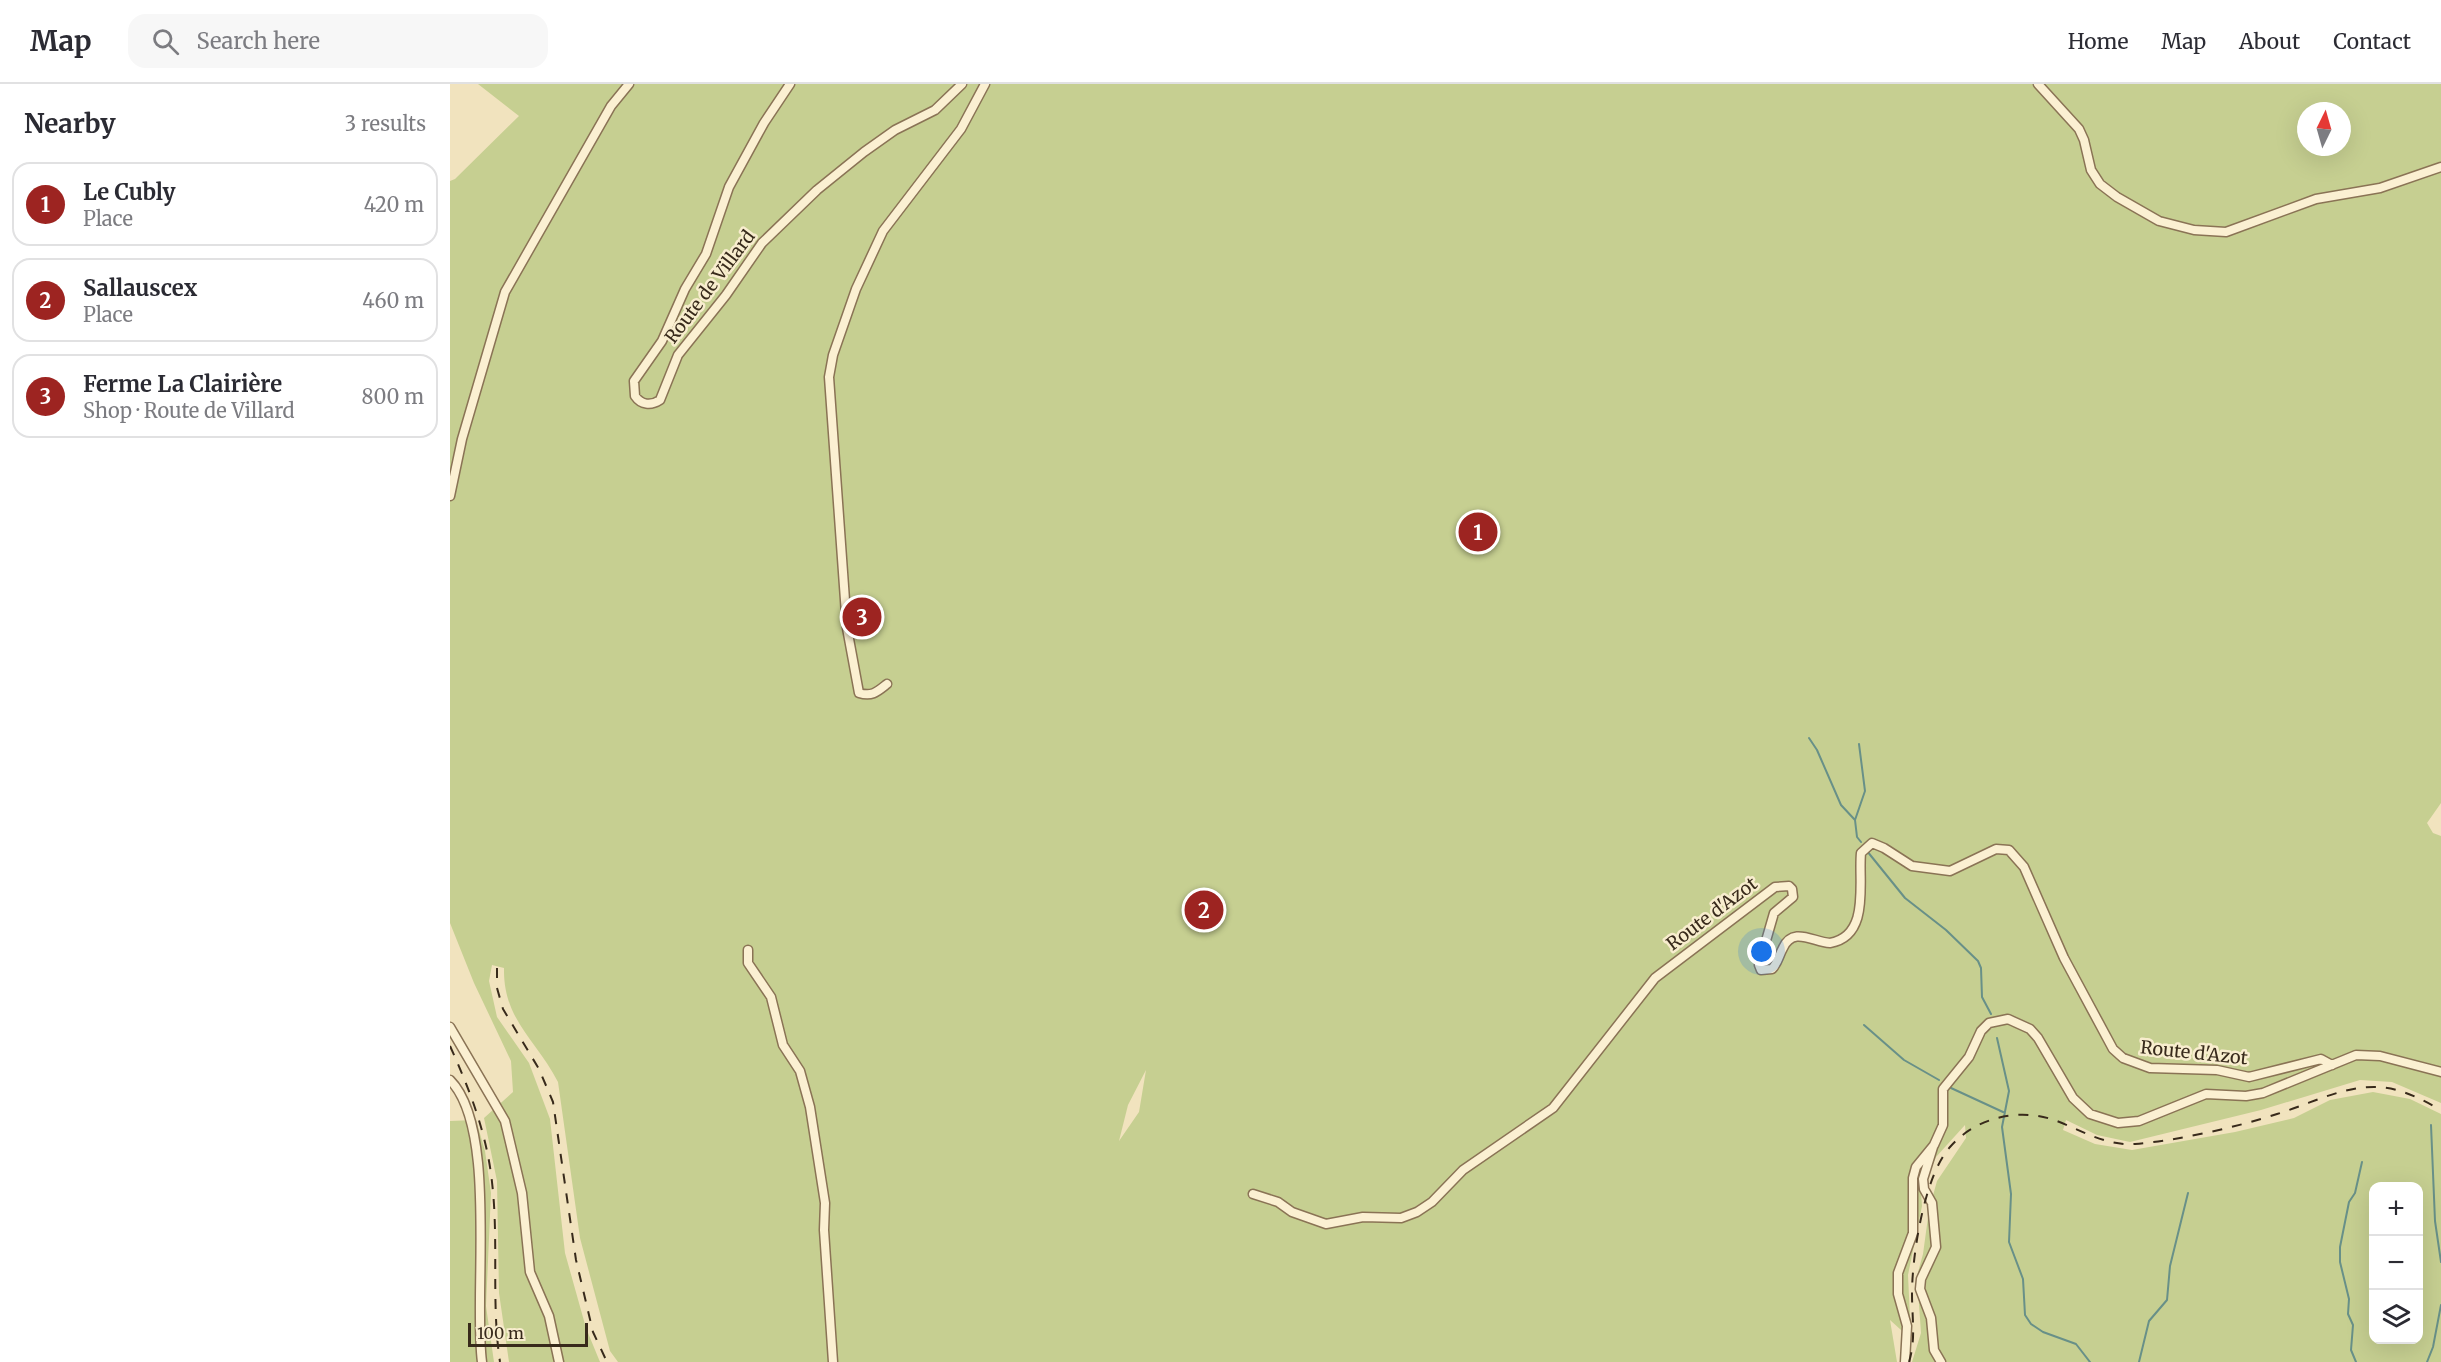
<!DOCTYPE html>
<html lang="en">
<head>
<meta charset="utf-8">
<style>
  body { margin:0; font-family:Merriweather,serif; background:#f7f7f7; color:#2b2b33 }
  .controls { position:absolute; right:18px; bottom:18px; display:grid; overflow:hidden; border-radius:12px; box-shadow:0 6px 24px #0002 }
  .controls button { width:54px; height:54px; display:grid; place-items:center; padding:0; border:0; border-bottom:2px solid #e1e1e2; background:#fff; color:#2b2b33; font:30px sans-serif }
  .compass { position:absolute; left:1847px; top:18px; width:54px; height:54px; border-radius:50%; background:#fff; box-shadow:0 6px 24px #0002; rotate:5deg }
  .scale { position:absolute; left:18px; bottom:15px; width:120px; box-sizing:border-box; padding-left:6px; border:3px solid #382a1b; border-top:0; font-size:16px; line-height:21px; white-space:nowrap; color:#382a1b; -webkit-text-stroke:4px #f8edce; paint-order:stroke }
  .you { position:absolute; left:1312px; top:868px; width:21px; height:21px; margin:-15px; border:4px solid #fff; border-radius:50%; background:#1a73e8; box-shadow:0 0 0 9px #1a73e833 }
  .badge { display:grid; place-items:center; width:39px; height:39px; border-radius:50%; background:#9d2421; color:#fff; font-size:20px; font-weight:700 }
  .pin { position:absolute; translate:-50% -50%; border:3px solid #fff; box-shadow:0 2px 6px #0006 }
  .list { margin:0; padding:0; list-style:none }
  h2 { display:flex; justify-content:space-between; align-items:center; height:78px; margin:0; padding:0 24px; font-size:26px }
  h2 small { font-size:20px; font-weight:400; color:#7c7c81 }
  .list li { display:grid; grid-template-columns:39px 1fr auto; gap:18px; align-items:center; box-sizing:border-box; height:84px; margin:0 12px 12px; padding:0 12px; border:2px solid #e1e1e2; border-radius:18px }
  .list b { display:block; font-size:22px; white-space:nowrap }
  .list p { margin:0; font-size:20px; white-space:nowrap; color:#7c7c81 }
  .list em { font-size:20px; font-style:normal; color:#7c7c81 }
  .icon { flex:none; width:33px; height:33px; fill:none; stroke:currentColor; stroke-width:2; stroke-linecap:round; stroke-linejoin:round }
  .map { position:relative; flex:none; width:1991px; height:1278px; overflow:hidden }
  header { display:flex; align-items:center; gap:36px; box-sizing:border-box; height:84px; padding:0 30px; background:#fff; border-bottom:2px solid #e1e1e2 }
  header strong { font-size:28px }
  nav { display:flex; gap:33px; margin-inline-start:auto; font-size:21px }
  .search { width:420px; height:54px; background:#f7f7f7; display:flex; align-items:center; gap:15px; box-sizing:border-box; padding:0 21px; border-radius:18px; color:#7c7c81; font-size:22px }
  main { display:flex }
  aside { flex:1; background:#fff }
  .map>svg:first-child { display:block }
</style>
</head>
<body>
<header>
<strong>Map</strong>
<div class="search"><svg class="icon" aria-label="search" viewBox="0 0 24 24"><circle cx="10" cy="10" r="6"/><path d="M15 15l6 6"/></svg>Search here</div>
<nav><a>Home</a><a>Map</a><a>About</a><a>Contact</a></nav>
</header>
<main>
<aside>
<h2>Nearby<small>3 results</small></h2>
<ul class="list">
<li><span class="badge">1</span><div><b>Le Cubly</b><p>Place</p></div><em>420 m</em></li>
<li><span class="badge">2</span><div><b>Sallauscex</b><p>Place</p></div><em>460 m</em></li>
<li><span class="badge">3</span><div><b>Ferme La Clairière</b><p>Shop · Route de Villard</p></div><em>800 m</em></li>
</ul>
</aside>
<div class="map">
<svg width="1991" height="1278" viewBox="0 0 1991 1278">
  <rect width="100%" height="100%" fill="#f1e3be"/>
  <path fill="#c6cf91" fill-rule="evenodd" d="M 28,0 L 1991,0 L 1991,719 L 1977,739 L 1983,749 L 1991,752 L 1991,1019 L 1942,998 L 1910,996 L 1811,1026 L 1680,1058 L 1647,1051 L 1616,1036 L 1613,1046 L 1645,1060 L 1682,1066 L 1785,1048 L 1844,1034 L 1880,1016 L 1923,1008 L 1960,1015 L 1991,1030 L 1991,1278 L 1462,1278 L 1471,1249 L 1467,1192 L 1473,1170 L 1479,1126 L 1487,1097 L 1516,1054 L 1515,1041 L 1486,1073 L 1471,1109 L 1472,1122 L 1458,1191 L 1461,1255 L 1440,1236 L 1447,1278 L 168,1278 L 160,1267 L 130,1154 L 108,998 C 86,955 53,936 54,884 L 42,881 L 39,897 L 47,933 L 79,979 L 100,1035 L 115,1169 L 136,1244 L 150,1278 L 59,1278 L 49,1209 L 47,1097 L 34,1034 L 63,1008 L 61,977 L 24,899 L 0,839 L 0,97 L 5,95 L 69,32 ZM 1856,27 L 1892,27 L 1892,63 L 1856,63 ZM 696,986 L 689,1028 L 669,1057 L 678,1021 ZM 1924,1102 L 1968,1102 L 1968,1256 L 1924,1256 Z
    M 26,1036 L 35,1067 L 41,1109 L 36,1222 L 44,1278 L 0,1278 L 0,1037 Z"/>
  <g fill="none" stroke-linecap="round" stroke-linejoin="round">
    <path stroke="#689088" stroke-width="2" d="M 1359,654 L 1367,666 L 1391,721 L 1405,736 L 1407,753 L 1411,758
      M 1405,736 L 1415,707 L 1409,660
      M 1417,767 L 1455,814 L 1496,846 L 1528,877 L 1531,884 L 1532,913 L 1541,930
      M 1414,941 L 1454,976 L 1489,996
      M 1547,954 L 1559,1007 L 1552,1043 L 1561,1110 L 1559,1158 L 1573,1195 L 1575,1231 L 1581,1240 L 1593,1248 L 1626,1260 L 1640,1278
      M 1501,1004 L 1553,1028
      M 1981,1041 L 1985,1137 L 1991,1178
      M 1689,1278 L 1699,1237 L 1717,1216 L 1720,1182 L 1738,1109
      M 1906,1278 L 1901,1266 L 1903,1241 L 1898,1230 L 1899,1215 L 1890,1178 L 1890,1163 L 1899,1118 L 1905,1109 L 1912,1078
      M 1977,1278 L 1983,1263 L 1991,1221"/>
    <defs>
      <path id="minor" d="M 340,0 L 314,39 L 279,103 L 256,170 L 235,205 L 212,257 L 184,297 L 185,312 C 191,321 201,322 210,316 L 228,271 L 276,211 L 312,159 L 367,106 L 414,68 L 445,46 L 485,26 L 512,0
        M 1588,0 L 1629,45 L 1634,56 L 1641,86 L 1650,100 L 1667,113 L 1709,137 L 1744,146 L 1776,148 L 1866,115 L 1930,104 L 1991,83
        M 0,412 L 12,355 L 55,208 L 161,22 L 179,0
        M 437,600 C 427,608 422,613 409,609 L 397,544 L 379,293 L 383,271 L 406,205 L 433,147 L 511,45 L 535,0
        M 298,866 L 298,879 L 321,913 L 333,961 L 350,987 L 360,1023 L 375,1119 L 374,1146 L 383,1278
        M 0,943 L 55,1037 L 72,1109 L 80,1188 L 99,1232 L 109,1278
        M 0,996 C 48,1044 23,1211 32,1278
        M 1483,1063 L 1473,1095 L 1474,1105 L 1482,1119 L 1486,1163 L 1471,1195 L 1470,1205 L 1481,1234 L 1484,1266 L 1491,1278
        M 803,1110 L 828,1118 L 842,1128 L 876,1140 L 913,1133 L 951,1134 L 967,1128 L 982,1118 L 1013,1086 L 1103,1024 L 1205,894 L 1325,803 L 1339,802 L 1342,805 L 1343,813 L 1324,829 L 1309,881 L 1311,886 L 1322,885 C 1328,879 1329,871 1333,864 C 1343,842 1363,858 1380,859 C 1421,852 1408,797 1411,769 L 1422,759 L 1434,764 L 1462,782 L 1500,787 L 1546,765 L 1559,766 L 1574,783 L 1614,874 L 1663,965 L 1673,974 L 1700,984 L 1767,986 L 1799,993 L 1871,975 L 1882,981
        M 1455,1278 L 1457,1242 L 1448,1210 L 1448,1189 L 1463,1149 L 1463,1094 L 1466,1083 L 1484,1061 L 1493,1041 L 1493,1005 L 1519,973 L 1531,947 L 1539,939 L 1558,935 L 1580,945 L 1588,954 L 1623,1014 L 1640,1030 L 1668,1039 L 1689,1037 L 1756,1010 L 1796,1012 L 1813,1009 L 1906,971 L 1930,972 L 1991,988"/>
    </defs>
    <use href="#minor" stroke="#8a7355" stroke-width="11"/>
    <use href="#minor" stroke="#fbf0d2" stroke-width="8"/>
    <path stroke="#382a1b" stroke-width="2" stroke-dasharray="10 10" stroke-linecap="butt" d="M 47,884 L 47,904 L 53,925 L 89,985 L 103,1018 L 126,1176 L 143,1248 L 157,1278
      M 0,962 C 20,1006 37,1051 42,1098 C 49,1158 41,1218 50,1278
      M 1459,1278 C 1466,1255 1462,1234 1462,1210 C 1462,1172 1474,1092 1500,1063 C 1526,1033 1570,1023 1607,1037 C 1633,1047 1656,1062 1685,1060 C 1725,1057 1788,1043 1827,1030 C 1860,1020 1892,1002 1927,1003 C 1951,1004 1971,1015 1991,1026"/>
  </g>
  <g text-anchor="middle" stroke-width="5" stroke-linejoin="round" paint-order="stroke">
    <g font-size="18" fill="#382a1b" stroke="#f8edce">
      <text transform="translate(260 203) rotate(-53)" y="6">Route de Villard</text>
      <text transform="translate(1262 830) rotate(-37)" y="6">Route d'Azot</text>
      <text transform="translate(1744 969) rotate(6)" y="6">Route d'Azot</text>
    </g>
  </g>
</svg>
<div class="controls">
<button>+</button>
<button>−</button>
<button><svg class="icon" aria-label="layers" viewBox="0 0 24 24"><path d="M12 4l9 5-9 5-9-5zM3 14l9 5 9-5"/></svg></button>
</div>
<svg class="compass" viewBox="-18 -18 36 36"><path d="M0-13l5 13h-10z" fill="#e53935"/><path d="M0 13l5-13h-10z" fill="#7c7c81"/></svg>
<div class="scale">100 m</div>
<div class="you"></div>
<div class="pin badge" style="left:1028px;top:448px">1</div>
<div class="pin badge" style="left:754px;top:826px">2</div>
<div class="pin badge" style="left:412px;top:533px">3</div>
</div>
</main>
</body>
</html>
